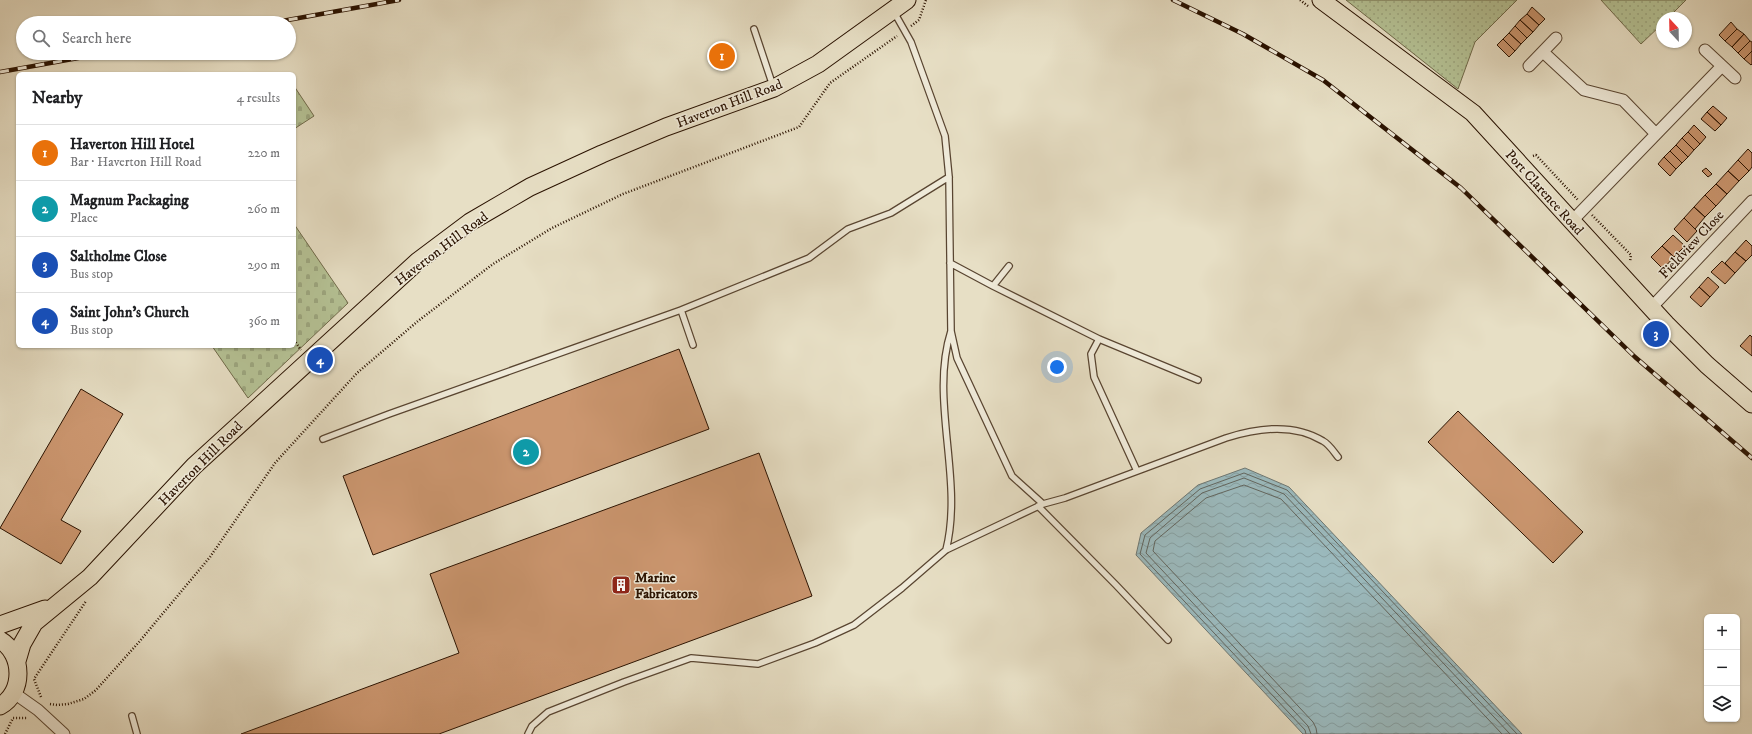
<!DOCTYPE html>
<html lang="en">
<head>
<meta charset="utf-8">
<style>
  body { margin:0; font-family:"IM FELL DW Pica",serif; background:#f6f6f6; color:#202124 }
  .controls { position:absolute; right:12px; bottom:12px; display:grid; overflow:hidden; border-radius:6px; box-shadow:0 1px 3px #0004 }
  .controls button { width:36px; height:36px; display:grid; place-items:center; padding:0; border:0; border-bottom:1px solid #e0e0e0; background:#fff; color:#202124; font:20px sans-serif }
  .compass { position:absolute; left:1656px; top:12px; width:36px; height:36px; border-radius:50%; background:#fff; box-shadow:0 1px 3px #0004; rotate:338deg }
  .you { position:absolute; left:1057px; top:367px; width:14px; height:14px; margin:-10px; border:3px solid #fff; border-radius:50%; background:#1a73e8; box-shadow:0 0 0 6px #1a73e833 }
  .badge { display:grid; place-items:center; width:26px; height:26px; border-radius:50%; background:#0b8043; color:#fff; font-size:13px; font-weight:700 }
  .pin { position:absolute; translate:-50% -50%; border:2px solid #fff; box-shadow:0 1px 4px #0006 }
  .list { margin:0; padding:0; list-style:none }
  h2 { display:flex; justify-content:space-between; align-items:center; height:52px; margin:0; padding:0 16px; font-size:17px }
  h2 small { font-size:13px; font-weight:400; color:#757577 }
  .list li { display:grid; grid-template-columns:26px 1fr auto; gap:12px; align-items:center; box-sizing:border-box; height:56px; padding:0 16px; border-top:1px solid #e0e0e0 }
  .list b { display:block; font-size:15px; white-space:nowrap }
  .list p { margin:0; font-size:13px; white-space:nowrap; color:#757577 }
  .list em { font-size:13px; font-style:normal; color:#757577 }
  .icon { flex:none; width:22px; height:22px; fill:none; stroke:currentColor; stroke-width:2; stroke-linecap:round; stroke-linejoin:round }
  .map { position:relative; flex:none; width:1752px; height:734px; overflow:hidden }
  .search { position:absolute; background:#fff; box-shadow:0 1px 3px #0004; left:16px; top:16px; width:280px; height:44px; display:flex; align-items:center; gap:10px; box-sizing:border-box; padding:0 14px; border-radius:22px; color:#757577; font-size:15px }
  .panel { position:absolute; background:#fff; box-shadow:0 1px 3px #0004; left:16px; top:72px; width:280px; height:276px; border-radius:6px }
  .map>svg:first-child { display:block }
</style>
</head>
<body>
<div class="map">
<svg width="1752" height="734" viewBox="0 0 1752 734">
  <defs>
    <pattern id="grass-dots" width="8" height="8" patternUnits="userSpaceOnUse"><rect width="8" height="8" fill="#b5c295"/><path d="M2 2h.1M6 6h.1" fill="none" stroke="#9ca67f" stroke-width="1.8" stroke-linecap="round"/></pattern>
    <pattern id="cemetery-stones" width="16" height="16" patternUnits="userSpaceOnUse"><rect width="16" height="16" fill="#b5c295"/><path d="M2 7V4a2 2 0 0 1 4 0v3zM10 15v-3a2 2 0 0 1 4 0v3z" fill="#9ca67f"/></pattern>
    <pattern id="water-waves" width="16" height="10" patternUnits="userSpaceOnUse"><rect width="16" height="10" fill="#9bbabe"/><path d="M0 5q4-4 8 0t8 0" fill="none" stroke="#869fa2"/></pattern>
  </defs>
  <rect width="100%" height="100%" fill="#e7dfc5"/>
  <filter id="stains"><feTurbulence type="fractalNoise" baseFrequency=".005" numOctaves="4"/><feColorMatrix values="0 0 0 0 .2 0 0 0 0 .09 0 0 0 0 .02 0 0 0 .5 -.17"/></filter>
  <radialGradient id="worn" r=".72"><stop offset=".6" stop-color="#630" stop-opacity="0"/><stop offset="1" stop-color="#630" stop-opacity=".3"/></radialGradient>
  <path fill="url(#grass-dots)" stroke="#706a4a" d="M 1346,0 L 1517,0 L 1475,42 L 1458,89 Z
    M 1601,0 L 1686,0 L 1668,18 L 1662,18 L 1662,24 L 1641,44 Z"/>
  <path fill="url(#cemetery-stones)" stroke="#706a4a" d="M 294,86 L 314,116 L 294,129 Z
    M 294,224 L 348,303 L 248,398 L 212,346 L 294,346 Z"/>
  <path fill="url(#water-waves)" stroke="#6e7772" d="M 1245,468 L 1289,487 L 1522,734 L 1303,734 L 1136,555 L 1141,533 L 1198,485 Z"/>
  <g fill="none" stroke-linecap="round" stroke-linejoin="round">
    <path stroke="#62665f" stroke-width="1" d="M 1306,734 L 1305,730 L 1140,554 L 1145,535 L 1200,489 L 1244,473 L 1287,490 L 1517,734
      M 1311,734 L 1308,726 L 1146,553 L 1150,538 L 1202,493 L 1244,478 L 1284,494 L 1510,734
      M 1317,734 L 1316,728 L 1313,722 L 1153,551 L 1155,541 L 1206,498 L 1244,485 L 1281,499 L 1502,734"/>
  </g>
  <path fill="#cb966f" stroke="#2a1200" d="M 1532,7 L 1545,19 L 1539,25 L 1527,14 Z
    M 1527,14 L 1539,25 L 1533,32 L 1520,20 Z
    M 1520,20 L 1533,32 L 1527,38 L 1515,26 Z
    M 1731,22 L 1737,29 L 1725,41 L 1719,35 Z
    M 1515,26 L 1527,38 L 1521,44 L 1509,33 Z
    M 1737,29 L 1744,34 L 1732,47 L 1725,41 Z
    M 1509,33 L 1521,44 L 1515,51 L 1503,39 Z
    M 1744,34 L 1750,41 L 1738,53 L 1732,47 Z
    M 1503,39 L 1515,51 L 1509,57 L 1497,45 Z
    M 1750,41 L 1752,42 L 1752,51 L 1744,59 L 1738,53 Z
    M 1752,51 L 1752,64 L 1751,65 L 1744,59 Z
    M 1713,106 L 1727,118 L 1721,125 L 1707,112 Z
    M 1707,112 L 1721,125 L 1715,131 L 1701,119 Z
    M 1694,125 L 1706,137 L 1700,144 L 1688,132 Z
    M 1688,132 L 1700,144 L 1694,150 L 1682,138 Z
    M 1682,138 L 1694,150 L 1688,157 L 1676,145 Z
    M 1676,145 L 1688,157 L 1682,163 L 1670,151 Z
    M 1748,149 L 1752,153 L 1752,167 L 1749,171 L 1738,160 Z
    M 1670,151 L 1682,163 L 1676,169 L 1664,157 Z
    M 1664,157 L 1676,169 L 1670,176 L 1658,164 Z
    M 1738,160 L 1749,171 L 1739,181 L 1728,171 Z
    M 1706,168 L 1712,174 L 1708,177 L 1702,171 Z
    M 1728,171 L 1739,181 L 1727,194 L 1716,184 Z
    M 1716,184 L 1727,194 L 1716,206 L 1705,195 Z
    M 1705,195 L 1716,206 L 1705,217 L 1694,207 Z
    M 1694,207 L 1705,217 L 1695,229 L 1684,218 Z
    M 1684,218 L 1697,231 L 1687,242 L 1674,229 Z
    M 1673,235 L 1685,246 L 1674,257 L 1662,246 Z
    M 1746,240 L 1752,246 L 1752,255 L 1746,261 L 1735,252 Z
    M 1662,246 L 1674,257 L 1663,269 L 1651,257 Z
    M 1735,252 L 1746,261 L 1735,273 L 1725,263 Z
    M 1722,261 L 1735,273 L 1725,284 L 1711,272 Z
    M 1708,277 L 1719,287 L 1710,297 L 1699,287 Z
    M 1699,287 L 1710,297 L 1701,307 L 1690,297 Z
    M 1750,335 L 1752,337 L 1752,356 L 1740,346 Z
    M 679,349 L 709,429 L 373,555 L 343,476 Z
    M 81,389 L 123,414 L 61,520 L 81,531 L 61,564 L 0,528 Z
    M 1458,411 L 1583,532 L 1553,563 L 1428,442 Z
    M 759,453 L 812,596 L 439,734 L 241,734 L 459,653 L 430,574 Z"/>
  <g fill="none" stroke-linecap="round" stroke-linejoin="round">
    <defs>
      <path id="lane" d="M 894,12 L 911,42 L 945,136 L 949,177 L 951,331 L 957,358 L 1012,476 L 1043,504 L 1065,498 L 1226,438 C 1257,428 1294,423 1323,441 C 1329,444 1334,452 1338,457
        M 754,29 L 773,86
        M 950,263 L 993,286 L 1009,266
        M 993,286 L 1099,339 L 1198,380
        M 1099,339 L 1091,354 L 1094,377 L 1137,471
        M 693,345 L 681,310 L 809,258 L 848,229 L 891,213 L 949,177
        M 323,439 L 389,414 L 681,310
        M 1038,506 L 1116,585 L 1168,640
        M 946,550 C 964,479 929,400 951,331
        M 132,716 L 137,734
        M 528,734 L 532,726 L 548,712 L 624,682 L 691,658 L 758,664 L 815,643 L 854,625 L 902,588 L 946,550 L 1043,504"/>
      <path id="street" d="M 1705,50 L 1735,78
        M 1543,52 L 1584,90 L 1623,100 L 1656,134
        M 1529,66 L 1556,38
        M 1572,221 L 1722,66
        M 1651,308 L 1752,201
        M 14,693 L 38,710 L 64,734"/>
      <path id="primary" d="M 1321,0 L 1473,113 L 1666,324 L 1707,365 L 1752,404
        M 0,625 L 45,609
        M 0,640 C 24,654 24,693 0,706
        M 17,661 L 22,644 L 34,623 L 90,577 L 194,466 L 418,261 L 470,222 L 530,187 L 602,154 L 666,127 L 774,88 L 818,64 L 907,0"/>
    </defs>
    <use href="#lane" stroke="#594531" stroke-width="8"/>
    <use href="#street" stroke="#594531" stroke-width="13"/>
    <use href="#primary" stroke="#2a1200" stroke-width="19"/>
    <path stroke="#2a1200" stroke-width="2.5" stroke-dasharray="1 2" stroke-linecap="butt" d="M 1300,0 L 1308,6
      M 911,26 L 919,20 L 926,0
      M 1533,156 L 1536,155 L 1578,200
      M 1592,215 L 1631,255 L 1630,262
      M 294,340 L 301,350
      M 41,697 L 34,679 L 86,601
      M 50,704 L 57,705 L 68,704 L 84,699 L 96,690 L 139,642 L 210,557 L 275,463 L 357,373 L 418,321 L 493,264 L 552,228 L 623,194 L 799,127 L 830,83 L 897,36
      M 5,734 L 13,718 L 27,718"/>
    <use href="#lane" stroke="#efead9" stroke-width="5.5"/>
    <use href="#street" stroke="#efead9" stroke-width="11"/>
    <use href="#primary" stroke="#e7dfc5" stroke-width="17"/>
    <defs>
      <path id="rail" d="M 1173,0 L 1243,34 L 1323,80 L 1461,188 L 1635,357 L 1752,458
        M 271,23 L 399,0
        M 0,72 L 106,53"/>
    </defs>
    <use href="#rail" stroke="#2a1200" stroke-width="4.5"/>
    <use href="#rail" stroke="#efead9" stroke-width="3" stroke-dasharray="9" stroke-linecap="butt"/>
  </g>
  <defs>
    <symbol id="building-square" viewBox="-11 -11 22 22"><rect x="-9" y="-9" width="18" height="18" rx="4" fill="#8f2418" stroke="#efead9"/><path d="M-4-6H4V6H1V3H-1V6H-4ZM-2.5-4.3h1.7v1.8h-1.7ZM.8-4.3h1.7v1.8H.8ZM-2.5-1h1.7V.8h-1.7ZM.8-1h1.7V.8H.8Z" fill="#fff"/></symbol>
  </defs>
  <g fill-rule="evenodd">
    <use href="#building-square" x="610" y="574" width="22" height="22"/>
  </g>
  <g text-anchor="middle" stroke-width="3" stroke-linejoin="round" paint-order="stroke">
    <g font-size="14" fill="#2a1200" stroke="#efead9">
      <text transform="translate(729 103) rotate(-21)" y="5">Haverton Hill Road</text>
      <text transform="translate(1545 192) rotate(48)" y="5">Port Clarence Road</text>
      <text transform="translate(1691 244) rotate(-47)" y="5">Fieldview Close</text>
      <text transform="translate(441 248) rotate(-37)" y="5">Haverton Hill Road</text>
      <text transform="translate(200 463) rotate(-45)" y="5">Haverton Hill Road</text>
    </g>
    <g font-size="14" font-weight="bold" fill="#2a1200" stroke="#efead9" text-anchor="start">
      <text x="635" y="582">Marine<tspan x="635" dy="16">Fabricators</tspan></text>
    </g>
  </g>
  <rect width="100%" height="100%" filter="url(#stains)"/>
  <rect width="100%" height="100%" fill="url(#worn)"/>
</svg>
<div class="controls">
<button>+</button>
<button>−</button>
<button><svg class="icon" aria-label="layers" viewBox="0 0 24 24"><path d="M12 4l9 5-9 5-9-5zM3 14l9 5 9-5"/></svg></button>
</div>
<svg class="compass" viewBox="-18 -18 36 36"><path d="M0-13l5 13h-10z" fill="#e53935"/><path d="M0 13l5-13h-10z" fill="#757577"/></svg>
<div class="you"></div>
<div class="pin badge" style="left:722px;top:56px;background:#e8710a">1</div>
<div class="pin badge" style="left:526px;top:452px;background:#0f9aa8">2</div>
<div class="pin badge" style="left:1656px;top:334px;background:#1a4fb4">3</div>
<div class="pin badge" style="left:320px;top:360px;background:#1a4fb4">4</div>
<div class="search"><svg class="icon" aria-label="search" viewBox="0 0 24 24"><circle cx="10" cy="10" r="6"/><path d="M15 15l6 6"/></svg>Search here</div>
<section class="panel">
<h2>Nearby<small>4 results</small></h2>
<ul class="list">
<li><span class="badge" style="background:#e8710a">1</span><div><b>Haverton Hill Hotel</b><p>Bar · Haverton Hill Road</p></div><em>220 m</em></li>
<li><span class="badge" style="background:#0f9aa8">2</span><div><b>Magnum Packaging</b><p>Place</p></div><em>260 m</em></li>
<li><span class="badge" style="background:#1a4fb4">3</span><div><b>Saltholme Close</b><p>Bus stop</p></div><em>290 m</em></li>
<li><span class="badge" style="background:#1a4fb4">4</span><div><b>Saint John's Church</b><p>Bus stop</p></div><em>360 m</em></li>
</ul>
</section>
</div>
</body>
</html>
